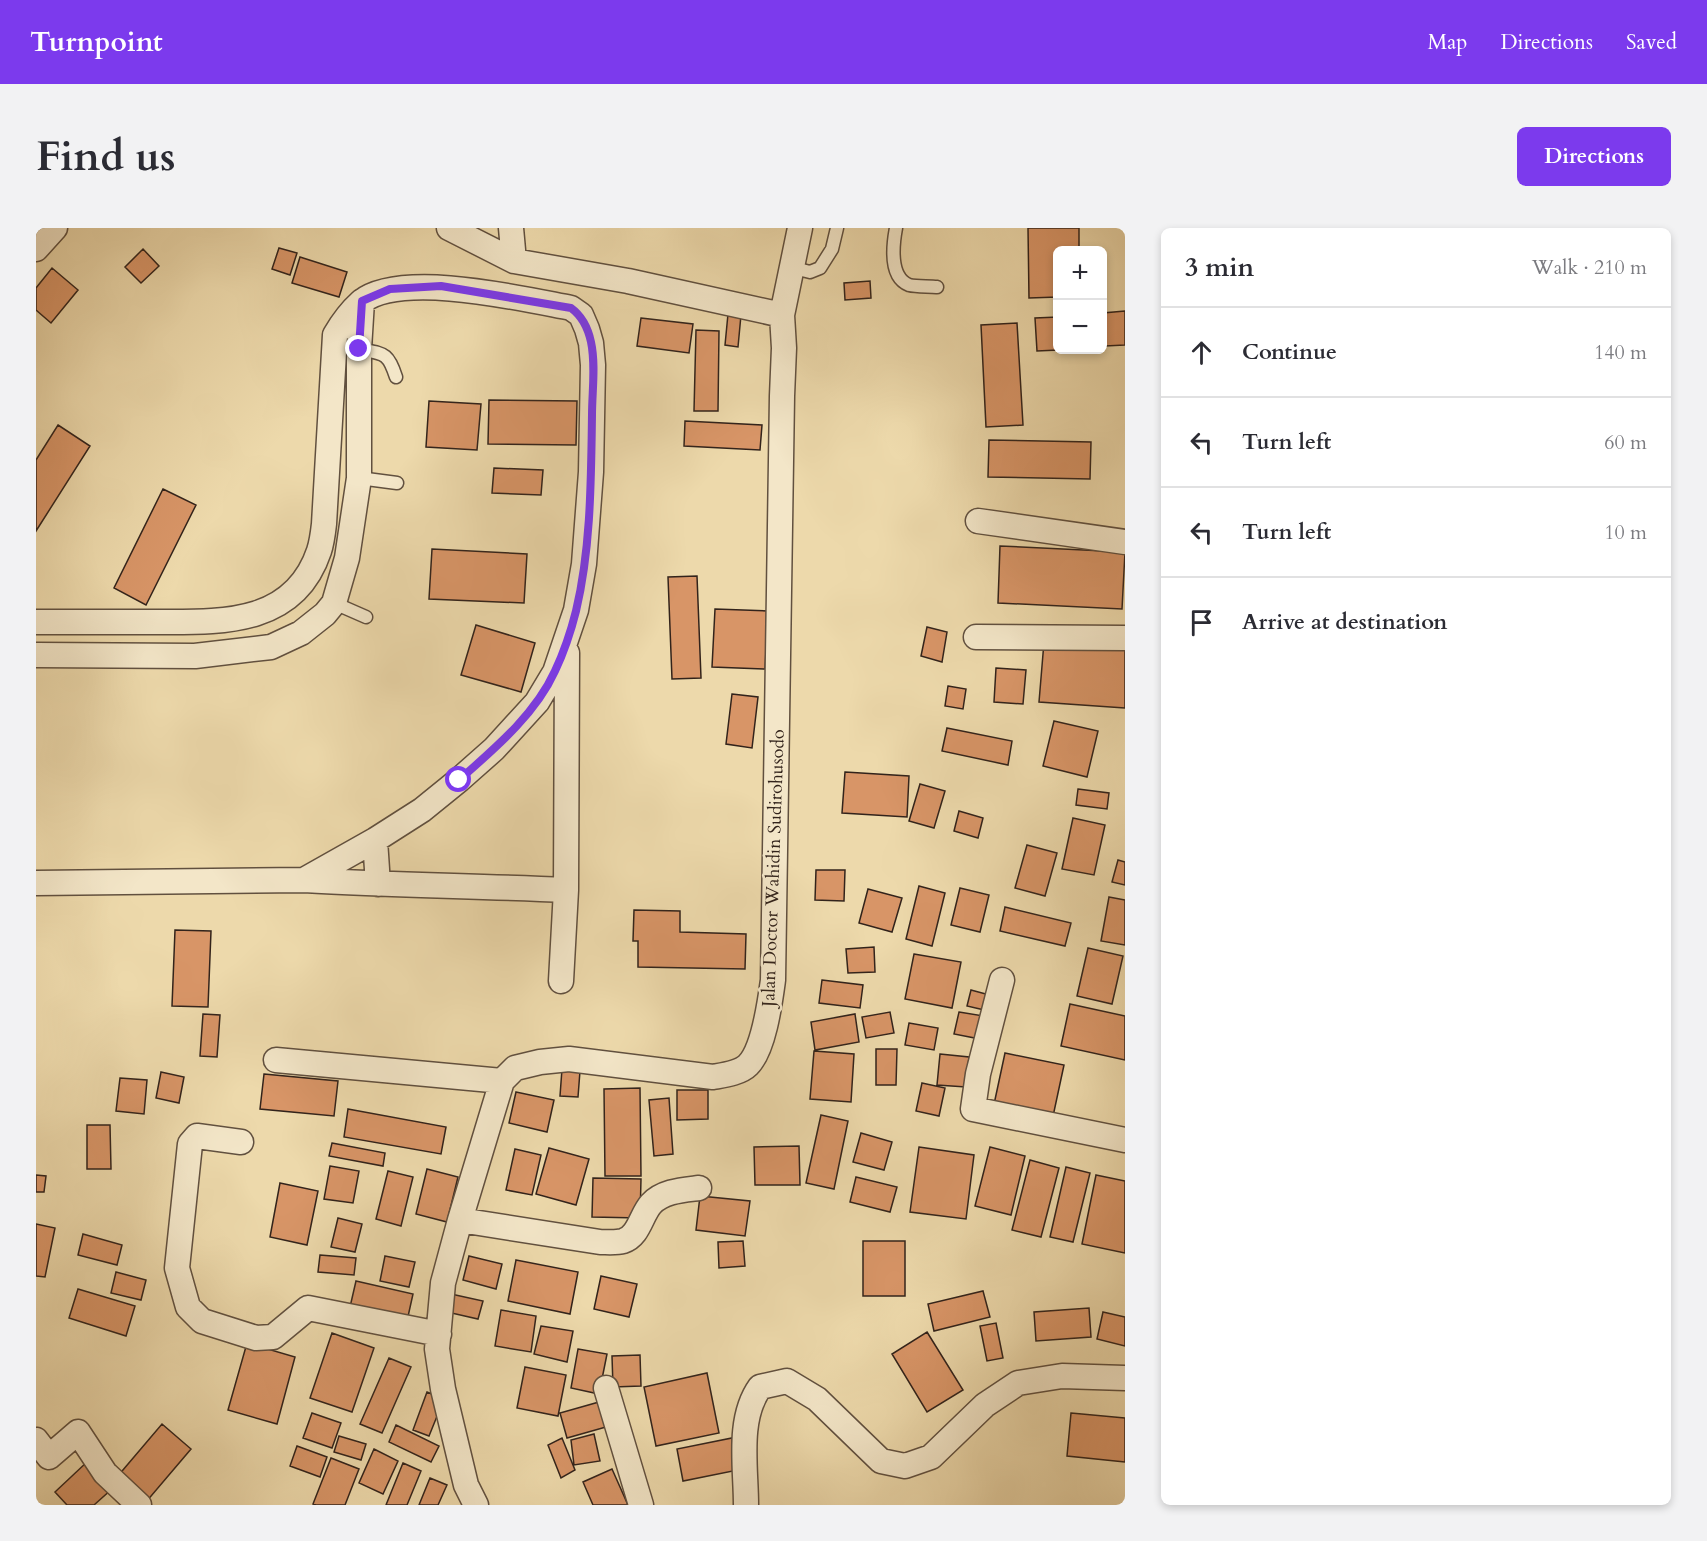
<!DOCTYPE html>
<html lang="en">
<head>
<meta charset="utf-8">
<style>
  body { margin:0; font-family:Cardo,serif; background:#f2f2f3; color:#2b2b33 }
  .controls { position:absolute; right:18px; top:18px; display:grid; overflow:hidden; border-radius:9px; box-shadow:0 3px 9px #0003 }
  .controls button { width:54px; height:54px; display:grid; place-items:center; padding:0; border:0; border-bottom:2px solid #e1e1e2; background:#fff; color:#2b2b33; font:30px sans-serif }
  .stop { position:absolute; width:18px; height:18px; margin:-14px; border:4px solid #7c3aed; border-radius:50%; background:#fff }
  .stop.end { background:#7c3aed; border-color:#fff; box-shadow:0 2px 6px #0008 }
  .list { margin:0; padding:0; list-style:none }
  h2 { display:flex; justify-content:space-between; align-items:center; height:78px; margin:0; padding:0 24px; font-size:26px }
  h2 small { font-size:20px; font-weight:400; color:#7c7c81 }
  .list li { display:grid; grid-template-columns:39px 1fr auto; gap:18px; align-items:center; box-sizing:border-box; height:90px; padding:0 24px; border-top:2px solid #e1e1e2 }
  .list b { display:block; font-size:22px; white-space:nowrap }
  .list em { font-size:20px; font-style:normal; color:#7c7c81 }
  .icon { flex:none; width:33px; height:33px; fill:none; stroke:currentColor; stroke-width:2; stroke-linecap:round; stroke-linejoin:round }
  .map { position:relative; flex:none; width:1089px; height:1277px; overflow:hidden; border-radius:9px }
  header { display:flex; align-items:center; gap:36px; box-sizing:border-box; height:84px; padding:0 30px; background:#7c3aed; color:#fff }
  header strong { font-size:28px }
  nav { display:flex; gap:33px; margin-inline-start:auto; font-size:21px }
  .intro { display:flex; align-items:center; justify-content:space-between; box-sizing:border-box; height:144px; padding:0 36px }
  h1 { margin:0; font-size:42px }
  .button { padding:15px 27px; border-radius:9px; background:#7c3aed; color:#fff; font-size:21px; font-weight:700 }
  main { display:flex; gap:36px; padding:0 36px }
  aside { flex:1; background:#fff; border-radius:9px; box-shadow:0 3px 9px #0003 }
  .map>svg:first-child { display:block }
</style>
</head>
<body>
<header>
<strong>Turnpoint</strong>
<nav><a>Map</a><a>Directions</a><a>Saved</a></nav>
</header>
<div class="intro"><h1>Find us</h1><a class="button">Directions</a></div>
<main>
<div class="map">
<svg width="1089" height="1277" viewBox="0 0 1089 1277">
  <rect width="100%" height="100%" fill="#edd9ab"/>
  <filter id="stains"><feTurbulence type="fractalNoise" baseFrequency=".00333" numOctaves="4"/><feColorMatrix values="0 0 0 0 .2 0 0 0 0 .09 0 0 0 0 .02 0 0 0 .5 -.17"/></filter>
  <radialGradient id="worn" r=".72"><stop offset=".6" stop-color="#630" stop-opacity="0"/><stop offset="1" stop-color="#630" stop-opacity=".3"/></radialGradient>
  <path fill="#d89567" stroke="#32231b" stroke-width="1.5" d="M 992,0 L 1043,0 L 1043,22 L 1022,22 L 1022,69 L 993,70 Z
    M 243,20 L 261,25 L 254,47 L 236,41 Z
    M 107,21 L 123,38 L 105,55 L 89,39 Z
    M 264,29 L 311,44 L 303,69 L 256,55 Z
    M 16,40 L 42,62 L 15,95 L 0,82 L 0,60 Z
    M 834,53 L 835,70 L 809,72 L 808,55 Z
    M 1089,83 L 1089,117 L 1069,118 L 1067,85 Z
    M 692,86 L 705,87 L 702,119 L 689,117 Z
    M 1022,89 L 1022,122 L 1001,123 L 999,90 Z
    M 605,90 L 657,96 L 653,125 L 601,118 Z
    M 981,95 L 987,197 L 950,199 L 945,97 Z
    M 660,102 L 683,103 L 682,183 L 658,183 Z
    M 453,172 L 541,173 L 540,217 L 452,216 Z
    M 393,173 L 445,176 L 441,222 L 390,219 Z
    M 649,193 L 726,197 L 724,222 L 648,218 Z
    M 22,197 L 54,218 L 0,303 L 0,232 Z
    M 953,212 L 1055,214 L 1054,251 L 952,249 Z
    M 458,240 L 507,242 L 505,267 L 456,265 Z
    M 127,261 L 160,277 L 110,377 L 78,360 Z
    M 964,318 L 1089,324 L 1086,381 L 962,375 Z
    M 396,321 L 491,326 L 488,375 L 393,371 Z
    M 661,348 L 665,450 L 636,451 L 632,349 Z
    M 679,381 L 732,383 L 729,441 L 676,439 Z
    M 440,397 L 499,415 L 485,464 L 425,447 Z
    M 891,399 L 911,404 L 906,434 L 885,428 Z
    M 1008,414 L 1089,420 L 1089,480 L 1003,474 Z
    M 960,440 L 990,442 L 987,476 L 958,474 Z
    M 912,458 L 930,461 L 927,481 L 909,478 Z
    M 696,466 L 722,469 L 716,520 L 690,516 Z
    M 1018,493 L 1062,503 L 1051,549 L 1007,538 Z
    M 911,500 L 976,513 L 972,537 L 906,523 Z
    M 809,544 L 873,548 L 871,589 L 806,585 Z
    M 884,556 L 909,563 L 898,600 L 873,593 Z
    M 1042,561 L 1073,565 L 1071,581 L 1040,577 Z
    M 923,583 L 947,590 L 942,610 L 918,603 Z
    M 1037,590 L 1069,597 L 1058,647 L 1026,641 Z
    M 991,617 L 1021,625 L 1009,668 L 979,660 Z
    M 1082,632 L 1089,634 L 1089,657 L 1076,654 Z
    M 780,642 L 809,642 L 808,673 L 779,672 Z
    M 883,658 L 909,665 L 896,718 L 870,711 Z
    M 924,660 L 953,667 L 944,704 L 915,697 Z
    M 832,661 L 866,670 L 856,704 L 823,695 Z
    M 1073,669 L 1089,672 L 1089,717 L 1065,713 Z
    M 969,679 L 1035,695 L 1029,718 L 964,703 Z
    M 598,682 L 644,683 L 644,704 L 710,706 L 709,741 L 602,739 L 602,713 L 597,713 Z
    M 139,702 L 175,703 L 172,779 L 136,778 Z
    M 838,719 L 839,744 L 812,745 L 810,721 Z
    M 1052,720 L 1087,728 L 1076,776 L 1041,768 Z
    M 878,726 L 925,734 L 916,780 L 869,771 Z
    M 786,752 L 827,757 L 824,780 L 783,775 Z
    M 935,762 L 961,769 L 957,784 L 931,778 Z
    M 1034,776 L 1089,788 L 1089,832 L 1025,818 Z
    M 854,784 L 858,805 L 830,810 L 826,789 Z
    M 923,784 L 948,788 L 944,811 L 918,806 Z
    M 167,786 L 184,787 L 181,829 L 164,828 Z
    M 819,786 L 823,814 L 779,822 L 775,794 Z
    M 873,795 L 902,800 L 898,822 L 869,817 Z
    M 840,821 L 861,821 L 860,857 L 840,857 Z
    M 778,823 L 818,826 L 815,874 L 774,871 Z
    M 969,825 L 1028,837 L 1016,893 L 957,881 Z
    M 904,826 L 933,829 L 930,859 L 901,857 Z
    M 526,841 L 544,843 L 542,869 L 524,868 Z
    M 125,844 L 148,849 L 143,875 L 120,870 Z
    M 228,846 L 302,853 L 298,888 L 224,881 Z
    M 84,850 L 111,852 L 108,886 L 80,883 Z
    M 886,855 L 909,860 L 903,888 L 880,883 Z
    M 604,860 L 605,948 L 569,948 L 568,861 Z
    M 641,862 L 672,862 L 672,891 L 641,892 Z
    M 480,864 L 518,872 L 511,904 L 473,895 Z
    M 633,870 L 637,926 L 618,928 L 613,872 Z
    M 312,881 L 410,899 L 405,926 L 308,909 Z
    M 785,887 L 812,893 L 798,961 L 770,955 Z
    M 51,897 L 74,897 L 75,941 L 51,941 Z
    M 825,905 L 856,914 L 848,942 L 817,934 Z
    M 296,915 L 349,925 L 347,938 L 293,928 Z
    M 763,918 L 764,957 L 719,957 L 718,919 Z
    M 883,919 L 938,927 L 930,991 L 874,984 Z
    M 954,919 L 989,928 L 975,987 L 939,978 Z
    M 513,920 L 553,931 L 540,977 L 500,966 Z
    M 479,921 L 505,927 L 496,967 L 470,962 Z
    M 994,932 L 1023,940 L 1005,1009 L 976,1002 Z
    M 294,938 L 323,943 L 317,975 L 288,971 Z
    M 1030,939 L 1054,945 L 1037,1014 L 1014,1009 Z
    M 391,941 L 422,949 L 411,994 L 380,986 Z
    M 352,943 L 377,949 L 365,998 L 340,991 Z
    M 0,947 L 10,948 L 8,964 L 0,964 Z
    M 1060,947 L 1089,953 L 1089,1025 L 1046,1016 Z
    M 820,949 L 861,959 L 854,984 L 814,974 Z
    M 557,950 L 605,951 L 604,990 L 556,989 Z
    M 244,955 L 282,963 L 271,1017 L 234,1009 Z
    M 664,968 L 714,973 L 709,1008 L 660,1002 Z
    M 302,990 L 326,996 L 319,1024 L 295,1019 Z
    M 0,996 L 19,1000 L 9,1049 L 0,1048 Z
    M 47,1006 L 86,1017 L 81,1037 L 42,1027 Z
    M 707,1013 L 709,1038 L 683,1040 L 682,1014 Z
    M 827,1013 L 869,1013 L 869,1068 L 827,1068 Z
    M 284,1027 L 320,1030 L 318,1047 L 282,1044 Z
    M 349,1028 L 379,1034 L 373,1059 L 344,1053 Z
    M 433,1028 L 466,1036 L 460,1061 L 427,1052 Z
    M 480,1032 L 542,1044 L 534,1086 L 472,1073 Z
    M 80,1044 L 110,1052 L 105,1072 L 75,1065 Z
    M 565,1048 L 601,1056 L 593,1089 L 558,1081 Z
    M 320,1053 L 377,1066 L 371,1093 L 314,1079 Z
    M 42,1061 L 99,1078 L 90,1108 L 33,1090 Z
    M 947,1063 L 954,1089 L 898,1103 L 892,1076 Z
    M 415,1066 L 447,1073 L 442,1091 L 411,1084 Z
    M 1053,1080 L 1055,1109 L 1000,1113 L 998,1084 Z
    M 465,1082 L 500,1088 L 495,1124 L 459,1118 Z
    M 1067,1084 L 1089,1089 L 1089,1118 L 1061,1111 Z
    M 960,1095 L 967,1130 L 951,1133 L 944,1098 Z
    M 505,1098 L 537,1103 L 531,1134 L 498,1126 Z
    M 891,1104 L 927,1162 L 891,1184 L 856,1126 Z
    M 296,1105 L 338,1120 L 316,1184 L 274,1170 Z
    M 211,1115 L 259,1129 L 241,1196 L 192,1182 Z
    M 542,1121 L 571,1126 L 563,1166 L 535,1160 Z
    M 604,1127 L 605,1158 L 577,1159 L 576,1128 Z
    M 353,1130 L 375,1139 L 346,1205 L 324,1196 Z
    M 489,1139 L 530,1147 L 522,1188 L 481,1180 Z
    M 671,1145 L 683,1205 L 620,1218 L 608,1159 Z
    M 391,1164 L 408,1171 L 393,1208 L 377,1202 Z
    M 563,1174 L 570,1199 L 531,1210 L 524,1185 Z
    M 276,1185 L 305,1195 L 296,1220 L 267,1210 Z
    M 1035,1185 L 1089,1190 L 1089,1234 L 1031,1228 Z
    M 126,1196 L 155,1221 L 110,1274 L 81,1249 Z
    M 360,1197 L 403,1218 L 395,1234 L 353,1214 Z
    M 558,1206 L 564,1233 L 538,1237 L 535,1212 Z
    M 303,1208 L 330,1216 L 325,1232 L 298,1224 Z
    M 526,1210 L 539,1242 L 525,1250 L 512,1217 Z
    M 696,1210 L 702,1242 L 647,1253 L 641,1221 Z
    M 261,1218 L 291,1229 L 284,1249 L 254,1238 Z
    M 338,1221 L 362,1233 L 347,1266 L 323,1255 Z
    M 295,1230 L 323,1241 L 309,1277 L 280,1277 L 277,1276 Z
    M 52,1233 L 77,1260 L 58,1277 L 31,1277 L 19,1264 Z
    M 367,1235 L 385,1243 L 371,1277 L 350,1277 Z
    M 576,1241 L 592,1277 L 557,1277 L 547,1254 Z
    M 394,1250 L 411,1257 L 402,1277 L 383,1277 Z"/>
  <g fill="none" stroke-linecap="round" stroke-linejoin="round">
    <defs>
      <path id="lane" d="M 860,0 C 857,16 853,49 873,57 C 881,59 893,58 901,59
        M 754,39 L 774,44 L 784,40 L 796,21 L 801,0
        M 323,121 C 348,126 352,124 360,149
        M 323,250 L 361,255
        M 298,375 L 330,389"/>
      <path id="street" d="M 413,0 L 478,33 L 592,53 L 746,87
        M 475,0 L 478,33
        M 0,21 L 19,0
        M 942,293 L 1089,314
        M 0,394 C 40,394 80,394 120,394 C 184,394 258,398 283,323 C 286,314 287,305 288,296 L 299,107 C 306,95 315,83 325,74 C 365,42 487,71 535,80 L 545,87 L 551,101 L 555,115 L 557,137 L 555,244 L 548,336 L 540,382 L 519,444 L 501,474 L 458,521 L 423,552 L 386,582 L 339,612 L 268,652 L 0,655
        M 940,409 L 1089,410
        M 0,427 L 159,428 L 235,419 L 265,405 L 289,386 L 298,375 L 311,330 L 323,250 L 323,121 L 326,73
        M 339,612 L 342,656
        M 268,652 C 355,657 443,658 530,662
        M 966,752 L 942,846 L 937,881 L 1089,912
        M 525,753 L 530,662 L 531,425
        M 240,832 L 466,853
        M 205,914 L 161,908 L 154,916 L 141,1040 L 152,1079 L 166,1093 L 220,1110 L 237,1109 L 272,1080 L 403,1106
        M 424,992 L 564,1014 C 571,1014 580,1015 587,1013 C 603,1008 605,987 615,976 C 627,963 647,962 663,960
        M 570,1160 L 605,1277
        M 0,1212 L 13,1229 L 42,1204 L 69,1245 L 103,1277
        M 440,1277 L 430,1257 L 407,1161 L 401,1121 L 407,1055 L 424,992 L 466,853 L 479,840 L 504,834 L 533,831 L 677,849 C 688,847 704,845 712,837 C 728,821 734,774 737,752 L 746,168 L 748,120 L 746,87 L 764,0
        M 710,1277 C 710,1239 701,1191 724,1159 L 751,1153 L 781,1171 L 845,1233 L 869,1238 L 895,1229 L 949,1177 L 982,1155 L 1026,1148 L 1089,1150"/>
    </defs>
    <use href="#lane" stroke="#61503f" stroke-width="15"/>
    <use href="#street" stroke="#61503f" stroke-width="27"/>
    <use href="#lane" stroke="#f3e6c8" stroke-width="12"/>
    <use href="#street" stroke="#f3e6c8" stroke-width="24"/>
  </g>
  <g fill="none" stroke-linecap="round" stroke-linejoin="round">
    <path stroke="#7c3aed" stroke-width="8" d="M 323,121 L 326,73 L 354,61 L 405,58 L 535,80 C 546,88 552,100 555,114 C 560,137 556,164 556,187 C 555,252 555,320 540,383 C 535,403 528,424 519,443 C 499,487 458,521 423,552"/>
  </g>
  <g text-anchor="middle" stroke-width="5" stroke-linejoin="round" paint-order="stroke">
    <g font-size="18" fill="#32231b" stroke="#f3e6c8">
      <text transform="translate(737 640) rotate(-88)" y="6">Jalan Doctor Wahidin Sudirohusodo</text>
    </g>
  </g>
  <rect width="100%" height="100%" filter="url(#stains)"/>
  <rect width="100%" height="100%" fill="url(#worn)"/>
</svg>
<div class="controls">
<button>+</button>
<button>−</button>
</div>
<div class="stop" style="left:423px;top:552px"></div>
<div class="stop end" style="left:323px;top:121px"></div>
</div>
<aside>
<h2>3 min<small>Walk · 210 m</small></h2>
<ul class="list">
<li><svg class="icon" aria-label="ahead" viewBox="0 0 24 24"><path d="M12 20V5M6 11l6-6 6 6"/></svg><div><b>Continue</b></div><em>140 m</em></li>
<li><svg class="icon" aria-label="left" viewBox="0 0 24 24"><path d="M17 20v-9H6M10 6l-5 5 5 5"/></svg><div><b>Turn left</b></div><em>60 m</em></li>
<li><svg class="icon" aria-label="left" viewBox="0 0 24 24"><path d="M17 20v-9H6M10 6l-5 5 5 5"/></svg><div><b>Turn left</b></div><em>10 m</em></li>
<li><svg class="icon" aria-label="arrive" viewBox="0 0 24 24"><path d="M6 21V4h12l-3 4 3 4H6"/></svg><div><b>Arrive at destination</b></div></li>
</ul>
</aside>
</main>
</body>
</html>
